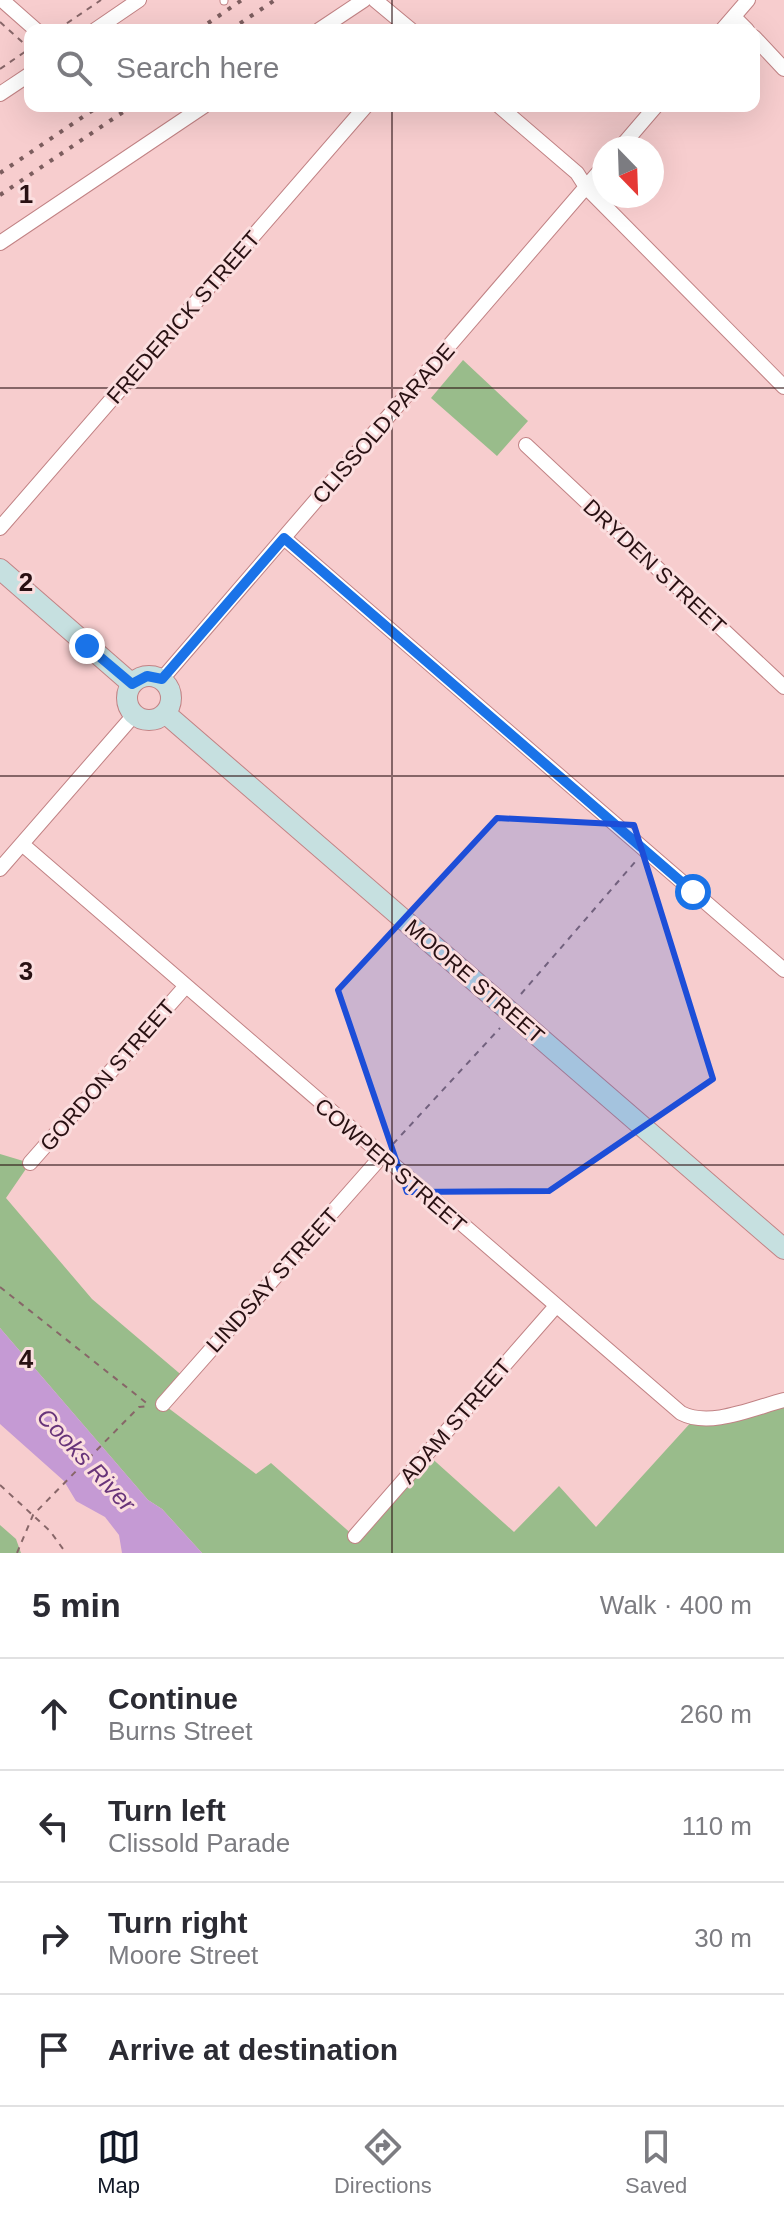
<!DOCTYPE html>
<html lang="en">
<head>
<meta charset="utf-8">
<style>
  body { margin:0; font-family:Helvetica,sans-serif; background:#f7f7f7; color:#2b2b33 }
  .compass { position:absolute; left:592px; top:136px; width:72px; height:72px; border-radius:50%; background:#fff; box-shadow:0 8px 32px #0002; rotate:157deg }
  .stop { position:absolute; width:24px; height:24px; margin:-18px; border:6px solid #1a73e8; border-radius:50%; background:#fff }
  .stop.end { background:#1a73e8; border-color:#fff; box-shadow:0 2px 8px #0008 }
  .list { margin:0; padding:0; list-style:none }
  h2 { display:flex; justify-content:space-between; align-items:center; height:104px; margin:0; padding:0 32px; font-size:34px }
  h2 small { font-size:26px; font-weight:400; color:#7c7c81 }
  .list li { display:grid; grid-template-columns:52px 1fr auto; gap:24px; align-items:center; box-sizing:border-box; height:112px; padding:0 32px; border-top:2px solid #e1e1e2 }
  .list b { display:block; font-size:30px; white-space:nowrap }
  .list p { margin:0; font-size:26px; white-space:nowrap; color:#7c7c81 }
  .list em { font-size:26px; font-style:normal; color:#7c7c81 }
  .icon { flex:none; width:44px; height:44px; fill:none; stroke:currentColor; stroke-width:2; stroke-linecap:round; stroke-linejoin:round }
  .map { position:relative; flex:none; width:784px; height:1553px; overflow:hidden }
  .search { position:absolute; background:#fff; box-shadow:0 8px 32px #0002; left:24px; right:24px; top:24px; height:88px; display:flex; align-items:center; gap:20px; box-sizing:border-box; padding:0 28px; border-radius:16px; color:#7c7c81; font-size:30px }
  .sheet { height:552px; background:#fff }
  nav { display:flex; justify-content:space-around; align-items:center; box-sizing:border-box; height:112px; border-top:2px solid #e1e1e2; background:#fff; font-size:22px; color:#7c7c81 }
  nav a { display:grid; justify-items:center; gap:4px }
  nav .on { color:#111827 }
  .map>svg:first-child { display:block }
</style>
</head>
<body>
<div class="map">
<svg width="784" height="1553" viewBox="0 0 784 1553">
  <rect width="100%" height="100%" fill="#f7cdce"/>
  <path fill="#99bc8b" d="M 463,360 L 528,421 L 497,456 L 431,398 Z
    M 0,1154 L 30,1163 L 6,1198 L 92,1299 L 185,1378 L 163,1404 L 256,1474 L 271,1463 L 354,1536 L 427,1454 L 514,1532 L 559,1486 L 596,1527 L 694,1419 L 784,1400 L 784,1553 L 202,1553 L 162,1509 L 148,1500 L 0,1328 Z
    M 0,1525 L 16,1539 L 21,1553 L 0,1553 Z"/>
  <path fill="#c59ad4" d="M 0,1328 L 148,1500 L 162,1509 L 202,1553 L 122,1553 L 119,1535 L 105,1517 L 76,1501 L 64,1481 L 0,1424 Z"/>
  <g fill="none" stroke-linecap="round" stroke-linejoin="round">
    <defs>
      <path id="lane" d="M 224,0 L 224,1"/>
      <path id="street" d="M 2,0 L 36,30
        M 375,0 L 411,30
        M 734,17 L 747,30
        M 95,30 L 139,0
        M 319,30 L 364,0
        M 722,30 L 748,0
        M 754,37 L 784,69
        M 0,94 L 30,74
        M 499,106 L 577,173 L 586,187 L 784,387
        M 620,148 L 656,106
        M 0,243 L 204,106
        M 526,445 L 784,687
        M 0,528 L 366,106
        M 284,538 L 784,970
        M 162,679 L 604,166
        M 22,844 L 681,1413 C 710,1428 753,1408 784,1400
        M 0,869 L 134,715
        M 30,1163 L 185,987
        M 163,1404 L 381,1157
        M 355,1536 L 556,1306"/>
      <path id="secondary" d="M 0,569 L 132,684
        M127 698a22 22 0 1 1 44 0a22 22 0 1 1-44 0Z
        M 165,713 L 784,1249"/>
    </defs>
    <use href="#lane" stroke="#c18284" stroke-width="9"/>
    <use href="#street" stroke="#c18284" stroke-width="16"/>
    <use href="#secondary" stroke="#c18284" stroke-width="22"/>
    <path stroke="#876668" stroke-width="2" stroke-dasharray="6 6" stroke-linecap="butt" d="M 0,22 L 30,49
      M 57,30 L 101,0
      M 0,69 L 29,49
      M 521,994 L 635,862
      M 393,1144 L 500,1028
      M 0,1287 L 149,1405
      M 0,1485 L 50,1531 L 66,1553
      M 17,1553 L 33,1515 L 139,1407 L 149,1406"/>
    <use href="#lane" stroke="#fff" stroke-width="7"/>
    <use href="#street" stroke="#fff" stroke-width="14"/>
    <use href="#secondary" stroke="#c6e0e0" stroke-width="20"/>
    <path stroke="#7c5d5e" stroke-width="4" stroke-dasharray="4 8" stroke-linecap="butt" d="M 198,30 L 242,0
      M 230,30 L 275,0
      M 0,173 L 99,106
      M 0,195 L 132,106"/>
  </g>
  <g fill="none" stroke-linecap="round" stroke-linejoin="round">
    <path stroke="#1a73e8" stroke-width="10" d="M 87,646 L 132,684 L 147,676 L 162,679 L 284,538 L 693,892"/>
  </g>
  <path fill="#1d4ed8" fill-opacity="0.2" stroke="#1d4ed8" stroke-width="6" stroke-linejoin="round" d="M 497,818 L 634,825 L 713,1079 L 549,1191 L 407,1192 L 338,990 Z"/>
  <path fill="none" stroke="#291113" stroke-width="2" stroke-opacity="0.55" d="M 392,0 L 392,30M 392,106 L 392,1553M 0,388 L 784,388M 0,776 L 784,776M 0,1165 L 784,1165"/>
  <g text-anchor="middle" stroke-width="6" stroke-linejoin="round" paint-order="stroke">
    <g font-size="22" fill="#291113" stroke="#fbdedf">
      <text transform="translate(183 317) rotate(-49)" y="8">FREDERICK STREET</text>
      <text transform="translate(383 423) rotate(-49)" y="8">CLISSOLD PARADE</text>
      <text transform="translate(655 566) rotate(43)" y="8">DRYDEN STREET</text>
      <text transform="translate(475 981) rotate(41)" y="8">MOORE STREET</text>
      <text transform="translate(107 1075) rotate(-49)" y="8">GORDON STREET</text>
      <text transform="translate(391 1165) rotate(41)" y="8">COWPER STREET</text>
      <text transform="translate(272 1280) rotate(-48)" y="8">LINDSAY STREET</text>
      <text transform="translate(455 1421) rotate(-49)" y="8">ADAM STREET</text>
    </g>
    <g font-size="24" font-style="italic" fill="#68347a" stroke="#fbdedf">
      <text transform="translate(86 1460) rotate(47)" y="8">Cooks River</text>
    </g>
  </g>
  <g font-size="26" text-anchor="middle" font-weight="bold" fill="#291113" stroke="#fbdedf" stroke-width="6" stroke-linejoin="round" paint-order="stroke">
    <text x="26" y="203">1</text>
    <text x="26" y="591">2</text>
    <text x="26" y="980">3</text>
    <text x="26" y="1368">4</text>
  </g>
</svg>
<svg class="compass" viewBox="-18 -18 36 36"><path d="M0-13l5 13h-10z" fill="#e53935"/><path d="M0 13l5-13h-10z" fill="#7c7c81"/></svg>
<div class="stop" style="left:693px;top:892px"></div>
<div class="stop end" style="left:87px;top:646px"></div>
<div class="search"><svg class="icon" aria-label="search" viewBox="0 0 24 24"><circle cx="10" cy="10" r="6"/><path d="M15 15l6 6"/></svg>Search here</div>
</div>
<section class="sheet">
<h2>5 min<small>Walk · 400 m</small></h2>
<ul class="list">
<li><svg class="icon" aria-label="ahead" viewBox="0 0 24 24"><path d="M12 20V5M6 11l6-6 6 6"/></svg><div><b>Continue</b><p>Burns Street</p></div><em>260 m</em></li>
<li><svg class="icon" aria-label="left" viewBox="0 0 24 24"><path d="M17 20v-9H6M10 6l-5 5 5 5"/></svg><div><b>Turn left</b><p>Clissold Parade</p></div><em>110 m</em></li>
<li><svg class="icon" aria-label="right" viewBox="0 0 24 24"><path d="M7 20v-9h11M14 6l5 5-5 5"/></svg><div><b>Turn right</b><p>Moore Street</p></div><em>30 m</em></li>
<li><svg class="icon" aria-label="arrive" viewBox="0 0 24 24"><path d="M6 21V4h12l-3 4 3 4H6"/></svg><div><b>Arrive at destination</b></div></li>
</ul>
</section>
<nav>
<a class="on"><svg class="icon" aria-label="map" viewBox="0 0 24 24"><path d="M3 6l6-2 6 2 6-2v14l-6 2-6-2-6 2zM9 4v14M15 6v14"/></svg>Map</a>
<a><svg class="icon" aria-label="directions" viewBox="0 0 24 24"><path d="M12 3l9 9-9 9-9-9zM9 14v-3h6M13 9l2 2-2 2"/></svg>Directions</a>
<a><svg class="icon" aria-label="saved" viewBox="0 0 24 24"><path d="M7 4h10v16l-5-4-5 4z"/></svg>Saved</a>
</nav>
</body>
</html>
